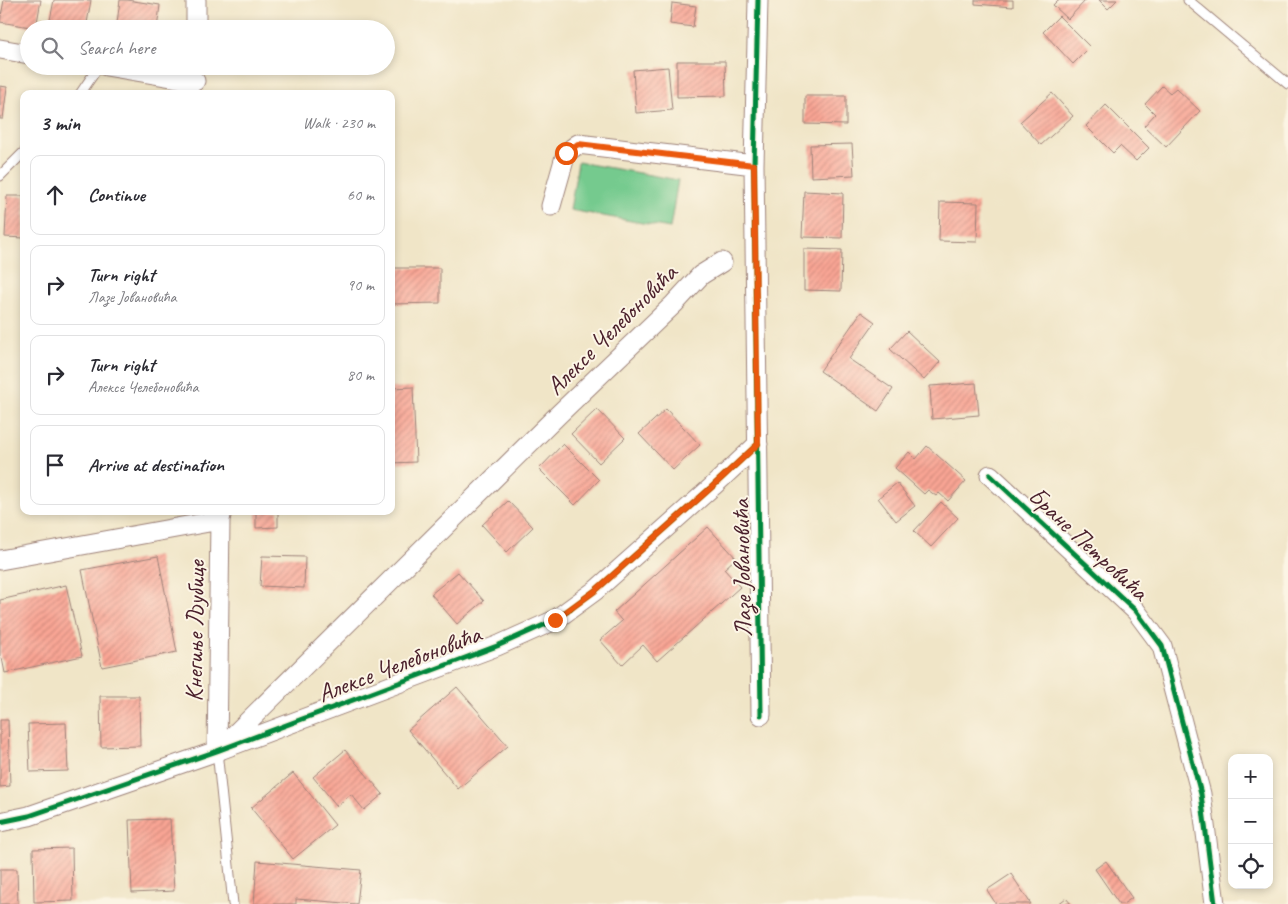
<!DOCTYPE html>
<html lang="en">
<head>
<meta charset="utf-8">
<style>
  body { margin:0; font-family:Caveat,sans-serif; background:#f7f7f7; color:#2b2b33 }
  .controls { position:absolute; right:15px; bottom:15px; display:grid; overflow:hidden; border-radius:10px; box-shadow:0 2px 8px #0003 }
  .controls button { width:45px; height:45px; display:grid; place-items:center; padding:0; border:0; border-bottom:1px solid #e1e1e2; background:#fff; color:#2b2b33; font:25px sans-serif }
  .stop { position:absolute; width:15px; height:15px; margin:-11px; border:4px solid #ea580c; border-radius:50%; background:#fff }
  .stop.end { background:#ea580c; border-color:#fff; box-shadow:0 1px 5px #0008 }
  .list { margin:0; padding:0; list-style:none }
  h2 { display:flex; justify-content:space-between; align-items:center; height:65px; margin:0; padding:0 20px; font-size:21px }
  h2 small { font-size:16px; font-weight:400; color:#7c7c81 }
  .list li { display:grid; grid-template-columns:32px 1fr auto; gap:15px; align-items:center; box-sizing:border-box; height:80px; margin:0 10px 10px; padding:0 10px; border:1px solid #e1e1e2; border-radius:10px }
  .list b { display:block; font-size:19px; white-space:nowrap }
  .list p { margin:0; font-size:16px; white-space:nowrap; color:#7c7c81 }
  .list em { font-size:16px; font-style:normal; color:#7c7c81 }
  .icon { flex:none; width:28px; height:28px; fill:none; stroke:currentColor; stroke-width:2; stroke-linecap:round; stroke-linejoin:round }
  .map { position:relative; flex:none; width:1288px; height:904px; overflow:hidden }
  .search { position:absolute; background:#fff; box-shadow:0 2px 8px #0003; left:20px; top:20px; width:375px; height:55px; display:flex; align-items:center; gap:12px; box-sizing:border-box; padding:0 18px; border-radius:28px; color:#7c7c81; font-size:19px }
  .panel { position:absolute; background:#fff; box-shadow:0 2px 8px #0003; left:20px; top:90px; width:375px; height:425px; border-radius:10px }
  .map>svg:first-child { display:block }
</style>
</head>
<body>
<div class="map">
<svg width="1288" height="904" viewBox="0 0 1288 904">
  <defs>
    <pattern id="building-hatch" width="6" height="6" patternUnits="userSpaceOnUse" patternTransform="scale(1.25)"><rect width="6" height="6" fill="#f9a594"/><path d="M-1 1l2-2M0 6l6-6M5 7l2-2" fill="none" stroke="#cc8679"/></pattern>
  </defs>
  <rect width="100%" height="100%" fill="#fcf5e5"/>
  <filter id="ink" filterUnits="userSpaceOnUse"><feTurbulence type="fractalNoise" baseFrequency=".02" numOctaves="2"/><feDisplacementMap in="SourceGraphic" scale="10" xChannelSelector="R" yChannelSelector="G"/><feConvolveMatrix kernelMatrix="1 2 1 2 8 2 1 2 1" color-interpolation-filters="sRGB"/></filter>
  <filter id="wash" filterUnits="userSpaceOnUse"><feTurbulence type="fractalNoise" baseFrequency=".0096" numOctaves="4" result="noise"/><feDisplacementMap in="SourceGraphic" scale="20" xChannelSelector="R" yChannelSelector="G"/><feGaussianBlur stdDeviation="1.12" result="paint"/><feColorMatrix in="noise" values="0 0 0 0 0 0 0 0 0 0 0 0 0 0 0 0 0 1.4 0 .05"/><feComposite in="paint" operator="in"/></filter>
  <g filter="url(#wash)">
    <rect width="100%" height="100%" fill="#f0e5c7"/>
    <path fill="#75ca8e" stroke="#60745c" d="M 578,162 L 678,180 L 670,228 L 570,210 Z"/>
    <g id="blocks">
      <path fill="url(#building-hatch)" d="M 4,0 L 41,0 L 36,28 L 0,22 Z
        M 54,0 L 91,0 L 86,29 L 65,29 L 49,25 Z
        M 120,0 L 127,0 L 160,5 L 157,29 L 117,23 Z
        M 975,0 L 1013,0 L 1013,7 L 975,4 Z
        M 1058,0 L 1086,0 L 1068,19 L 1053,5 Z
        M 1099,0 L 1117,0 L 1108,9 Z
        M 672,3 L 696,6 L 693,27 L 670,24 Z
        M 1059,16 L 1090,47 L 1073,64 L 1043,32 Z
        M 677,61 L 725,61 L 726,96 L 677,97 Z
        M 668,67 L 672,110 L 636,113 L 633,70 Z
        M 0,86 L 7,87 L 3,119 L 0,119 Z
        M 1162,86 L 1170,93 L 1176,88 L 1200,111 L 1166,147 L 1144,126 L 1155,114 L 1145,104 Z
        M 1052,93 L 1073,116 L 1041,145 L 1020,122 Z
        M 805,96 L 846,96 L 846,125 L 805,124 Z
        M 1106,105 L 1149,148 L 1136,161 L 1120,146 L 1113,153 L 1086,126 Z
        M 852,144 L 854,175 L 811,177 L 810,145 Z
        M 804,191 L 843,193 L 842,238 L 802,237 Z
        M 7,196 L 24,196 L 24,238 L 5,237 Z
        M 940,202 L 978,203 L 977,242 L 939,241 Z
        M 804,249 L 842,250 L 841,291 L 804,290 Z
        M 391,268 L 440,268 L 440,303 L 391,304 Z
        M 861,312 L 875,322 L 849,359 L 893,389 L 878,411 L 820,371 Z
        M 907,331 L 940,362 L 924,380 L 890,349 Z
        M 976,383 L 979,415 L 932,419 L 930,386 Z
        M 413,387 L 416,462 L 391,463 L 391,388 Z
        M 597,409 L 625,438 L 599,463 L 571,434 Z
        M 666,409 L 700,445 L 673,470 L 639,434 Z
        M 563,444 L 599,480 L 575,505 L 539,469 Z
        M 927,446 L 966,481 L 948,501 L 939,493 L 936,496 L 928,490 L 924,494 L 895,468 L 909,452 L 916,459 Z
        M 897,483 L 915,506 L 896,521 L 878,498 Z
        M 508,501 L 533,527 L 507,552 L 482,525 Z
        M 941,502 L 958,518 L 931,547 L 914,531 Z
        M 256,511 L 278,511 L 278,527 L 256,528 Z
        M 708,527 L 736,558 L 724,569 L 740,587 L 657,661 L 643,645 L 622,665 L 600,640 L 622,621 L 614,612 Z
        M 158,556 L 177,652 L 102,667 L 82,570 Z
        M 262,556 L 305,557 L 304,588 L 260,586 Z
        M 458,572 L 484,601 L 457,624 L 431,594 Z
        M 66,585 L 82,656 L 5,673 L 2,658 L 0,659 L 0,600 Z
        M 457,687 L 508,746 L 458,789 L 408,730 Z
        M 100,696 L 139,696 L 140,746 L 101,747 Z
        M 0,720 L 8,720 L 10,786 L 0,787 Z
        M 66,723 L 68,771 L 30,772 L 28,724 Z
        M 345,750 L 383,794 L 364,810 L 351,794 L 337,806 L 313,777 Z
        M 293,773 L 335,825 L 293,859 L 251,808 Z
        M 170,819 L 174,891 L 132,893 L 129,820 Z
        M 72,848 L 73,901 L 34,902 L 33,849 Z
        M 257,861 L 361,870 L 357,904 L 296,899 L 296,904 L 254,904 Z
        M 1106,861 L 1132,898 L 1123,904 L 1119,904 L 1095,869 Z
        M 0,869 L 17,869 L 18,904 L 0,904 Z
        M 1011,874 L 1031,904 L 996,904 L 987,890 Z
        M 1066,898 L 1071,904 L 1058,904 Z"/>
    </g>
  </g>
  <g filter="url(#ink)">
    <use href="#blocks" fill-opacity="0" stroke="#9d8279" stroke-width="1"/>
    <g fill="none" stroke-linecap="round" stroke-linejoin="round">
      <defs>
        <path id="service" d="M 1188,0 L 1288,84
          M 80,94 L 99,66
          M 0,176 L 24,152
          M 217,751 L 233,904"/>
        <path id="minor" d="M 758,0 L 754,165 L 761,715
          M 196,29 L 196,0
          M 0,49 L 29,54
          M 106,66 L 195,81
          M 551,206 L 566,153 L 578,144 L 754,165
          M 990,475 L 1136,611 L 1162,646 L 1201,794 L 1215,904
          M 0,560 L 220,520
          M 223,746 L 558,415 L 674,304 L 701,275 L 722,262
          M 217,751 L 220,520 L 222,511
          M 0,822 L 29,816 L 217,751 L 497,646 L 555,620 L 596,590 L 713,486 L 758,444"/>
      </defs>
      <use href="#service" stroke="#9d8279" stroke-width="11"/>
      <use href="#minor" stroke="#9d8279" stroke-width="21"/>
      <use href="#service" stroke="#fff" stroke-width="9"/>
      <use href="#minor" stroke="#fff" stroke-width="19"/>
      <defs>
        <path id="cycleway" d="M 758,0 L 754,165 L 761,715
          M 990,475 L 1136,611 L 1162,646 L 1201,794 L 1215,904
          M 0,822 L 29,816 L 217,751 L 497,646 L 555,620 L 596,590 L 713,486 L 758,444"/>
      </defs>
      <use href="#cycleway" stroke="#fcf5e5" stroke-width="8"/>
      <use href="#cycleway" stroke="#00873e" stroke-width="5"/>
    </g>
  </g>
  <g fill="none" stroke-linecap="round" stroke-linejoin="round" filter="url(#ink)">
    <path stroke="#ea580c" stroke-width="6" d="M 555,620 L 596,590 L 713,486 L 758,444 L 754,165 L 578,144 L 566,153"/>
  </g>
  <g text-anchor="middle" stroke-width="4" stroke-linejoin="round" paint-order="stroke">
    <g font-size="25" fill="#4a1f2b" stroke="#fcf5e5">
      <text transform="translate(611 329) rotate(-45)" y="9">Алексе Челебоновића</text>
      <text transform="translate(1089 543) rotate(43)" y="9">Бране Петровића</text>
      <text transform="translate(741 568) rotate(-91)" y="9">Лазе Јовановића</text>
      <text transform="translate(194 631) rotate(-89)" y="9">Кнегиње Љубице</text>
      <text transform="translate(399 663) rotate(-21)" y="9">Алексе Челебоновића</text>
    </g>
  </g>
</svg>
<div class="controls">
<button>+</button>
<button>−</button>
<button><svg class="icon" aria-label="locate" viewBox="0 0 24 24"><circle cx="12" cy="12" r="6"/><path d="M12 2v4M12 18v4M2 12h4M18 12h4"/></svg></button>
</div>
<div class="stop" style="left:566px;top:153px"></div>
<div class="stop end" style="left:555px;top:620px"></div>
<div class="search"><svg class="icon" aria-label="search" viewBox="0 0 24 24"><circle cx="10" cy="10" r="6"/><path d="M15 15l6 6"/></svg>Search here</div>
<section class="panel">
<h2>3 min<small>Walk · 230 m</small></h2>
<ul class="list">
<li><svg class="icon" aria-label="ahead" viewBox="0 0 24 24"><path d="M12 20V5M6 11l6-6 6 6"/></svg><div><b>Continue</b></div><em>60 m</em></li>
<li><svg class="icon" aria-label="right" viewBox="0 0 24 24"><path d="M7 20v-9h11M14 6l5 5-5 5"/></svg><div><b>Turn right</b><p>Лазе Јовановића</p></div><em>90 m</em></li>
<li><svg class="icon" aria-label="right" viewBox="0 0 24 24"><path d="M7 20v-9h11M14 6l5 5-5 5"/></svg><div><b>Turn right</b><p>Алексе Челебоновића</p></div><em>80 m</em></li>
<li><svg class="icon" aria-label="arrive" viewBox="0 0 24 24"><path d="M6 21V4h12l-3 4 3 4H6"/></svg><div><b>Arrive at destination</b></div></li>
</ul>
</section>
</div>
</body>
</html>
